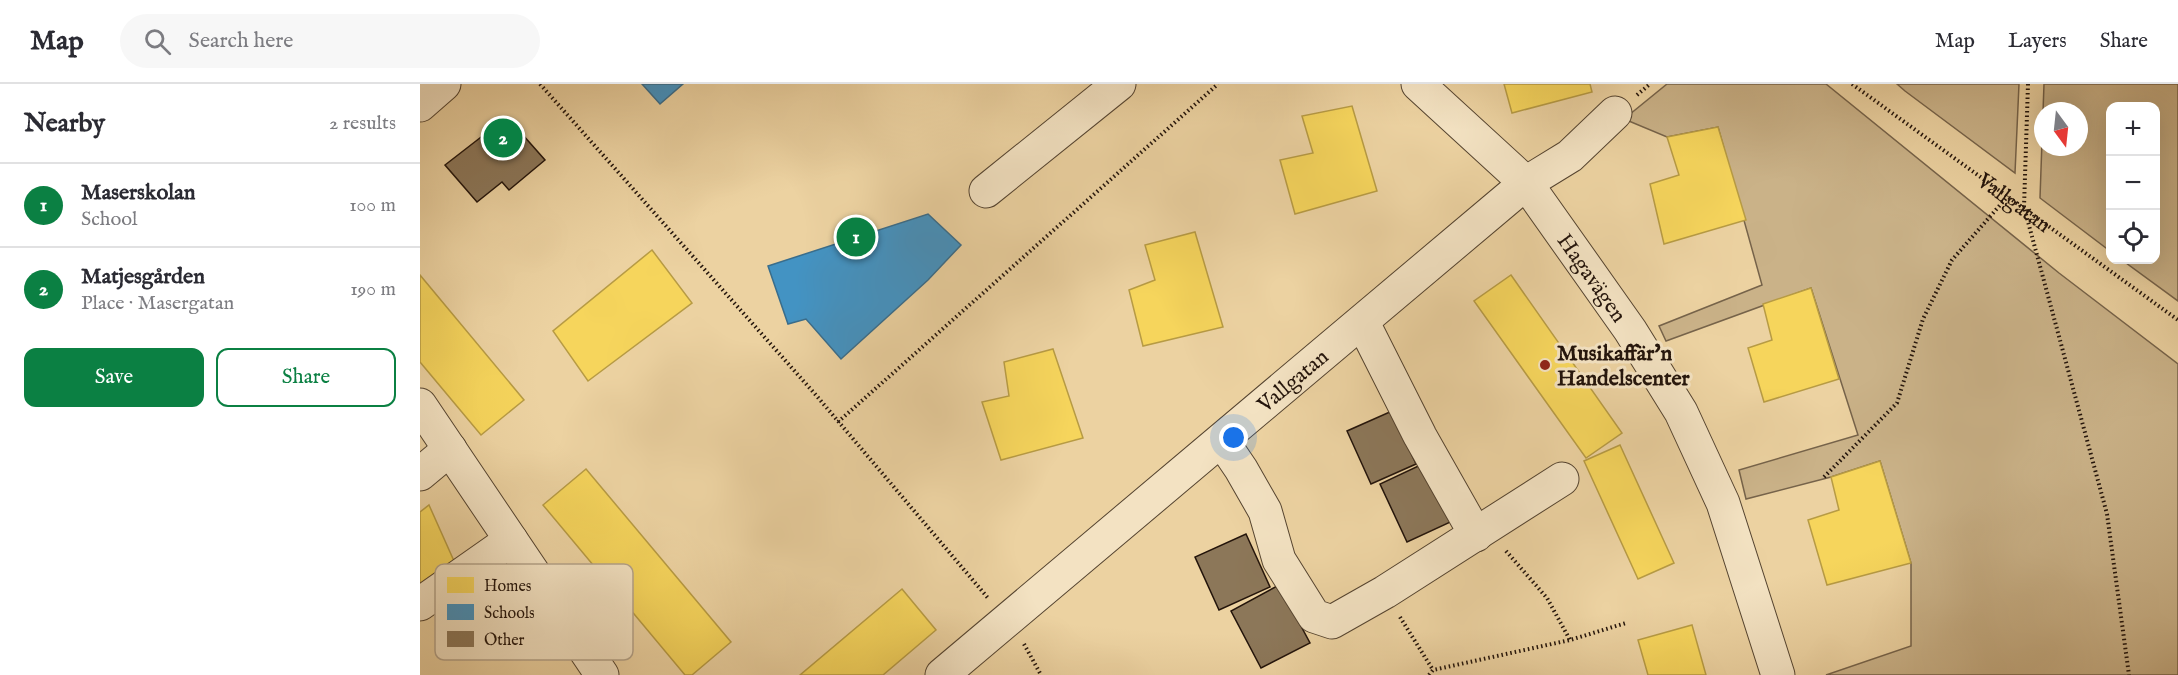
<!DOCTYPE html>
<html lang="en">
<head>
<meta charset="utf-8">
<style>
  body { margin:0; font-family:"IM FELL English",serif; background:#f7f7f7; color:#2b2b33 }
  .controls { position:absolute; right:18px; top:18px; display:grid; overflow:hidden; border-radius:12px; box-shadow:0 6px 24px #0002 }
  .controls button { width:54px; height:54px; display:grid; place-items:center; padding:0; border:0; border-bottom:2px solid #e1e1e2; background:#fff; color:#2b2b33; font:30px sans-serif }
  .compass { position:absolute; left:1614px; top:18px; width:54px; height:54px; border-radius:50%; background:#fff; box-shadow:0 6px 24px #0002; rotate:165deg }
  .you { position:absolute; left:814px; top:354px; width:21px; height:21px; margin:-15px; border:4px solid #fff; border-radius:50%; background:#1a73e8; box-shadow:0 0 0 9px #1a73e833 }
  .badge { display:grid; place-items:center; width:39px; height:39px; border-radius:50%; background:#0b8043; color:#fff; font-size:20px; font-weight:700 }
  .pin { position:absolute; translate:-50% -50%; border:3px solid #fff; box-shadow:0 2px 6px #0006 }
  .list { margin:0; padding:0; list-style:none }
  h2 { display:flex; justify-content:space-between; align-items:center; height:78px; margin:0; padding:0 24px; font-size:26px }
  h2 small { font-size:20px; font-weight:400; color:#7c7c81 }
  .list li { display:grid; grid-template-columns:39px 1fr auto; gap:18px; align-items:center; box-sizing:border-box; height:84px; padding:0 24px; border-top:2px solid #e1e1e2 }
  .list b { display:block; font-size:22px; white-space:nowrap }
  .list p { margin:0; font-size:20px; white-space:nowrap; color:#7c7c81 }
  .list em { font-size:20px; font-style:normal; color:#7c7c81 }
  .actions { display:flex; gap:12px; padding:18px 24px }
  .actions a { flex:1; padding:14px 0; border:2px solid #0b8043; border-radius:12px; text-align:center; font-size:21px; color:#0b8043 }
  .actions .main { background:#0b8043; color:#fff }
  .icon { flex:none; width:33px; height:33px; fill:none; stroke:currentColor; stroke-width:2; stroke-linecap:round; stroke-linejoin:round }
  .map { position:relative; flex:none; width:1758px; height:591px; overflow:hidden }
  header { display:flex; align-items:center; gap:36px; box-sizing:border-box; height:84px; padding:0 30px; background:#fff; border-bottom:2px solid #e1e1e2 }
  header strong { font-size:28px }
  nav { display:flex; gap:33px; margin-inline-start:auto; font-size:21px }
  .search { width:420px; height:54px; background:#f7f7f7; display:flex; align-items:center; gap:15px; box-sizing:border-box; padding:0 21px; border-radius:33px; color:#7c7c81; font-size:22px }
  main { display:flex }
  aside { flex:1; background:#fff }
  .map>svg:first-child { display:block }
</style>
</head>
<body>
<header>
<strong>Map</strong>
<div class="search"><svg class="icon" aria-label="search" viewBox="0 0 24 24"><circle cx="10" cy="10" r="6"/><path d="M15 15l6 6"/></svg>Search here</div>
<nav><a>Map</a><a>Layers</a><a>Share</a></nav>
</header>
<main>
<aside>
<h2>Nearby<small>2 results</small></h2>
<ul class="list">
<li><span class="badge">1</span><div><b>Maserskolan</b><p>School</p></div><em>100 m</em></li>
<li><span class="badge">2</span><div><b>Matjesgården</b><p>Place · Masergatan</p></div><em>190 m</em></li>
</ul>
<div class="actions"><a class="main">Save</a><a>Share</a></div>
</aside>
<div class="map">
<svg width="1758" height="591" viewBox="0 0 1758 591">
  <rect width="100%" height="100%" fill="#ecd2a1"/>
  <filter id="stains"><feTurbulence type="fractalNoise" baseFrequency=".00333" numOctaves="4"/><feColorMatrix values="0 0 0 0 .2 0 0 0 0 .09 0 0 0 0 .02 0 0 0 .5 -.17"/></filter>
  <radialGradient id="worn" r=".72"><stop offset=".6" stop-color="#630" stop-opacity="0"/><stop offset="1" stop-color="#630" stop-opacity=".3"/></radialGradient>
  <path fill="#cab288" stroke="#76634a" stroke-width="1.5" fill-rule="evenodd" d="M 1247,0 L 1406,0 L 1639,189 L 1758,280 L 1758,591 L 1406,591 L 1491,562 L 1491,479 L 1460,377 L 1411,393 L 1326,415 L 1319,386 L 1438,351 L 1391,204 L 1246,257 L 1239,242 L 1342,201 L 1298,43 L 1247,53 L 1204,35 Z
    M 1477,0 L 1599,0 L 1595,89 L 1485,7 Z
    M 1624,0 L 1758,0 L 1758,217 L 1702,176 L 1736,176 L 1736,22 L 1690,22 L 1690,167 L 1620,114 ZM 1623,27 L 1659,27 L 1659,63 L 1623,63 Z"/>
  <path fill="#f6d55c" stroke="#b79b44" stroke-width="1.5" d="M 1084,0 L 1170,0 L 1172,8 L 1092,29 Z
    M 932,22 L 957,107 L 875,130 L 860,76 L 893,69 L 882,32 Z
    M 1298,43 L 1326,136 L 1244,160 L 1230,100 L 1259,91 L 1247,53 Z
    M 775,148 L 803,243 L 723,262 L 709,206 L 735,196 L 725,161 Z
    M 232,166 L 272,219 L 168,297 L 133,247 Z
    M 0,191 L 104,316 L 61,351 L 0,278 Z
    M 1091,191 L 1202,349 L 1166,374 L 1054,217 Z
    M 1391,204 L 1419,295 L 1344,318 L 1328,264 L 1352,256 L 1343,220 Z
    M 633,265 L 663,354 L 581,376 L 562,318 L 589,312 L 584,278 Z
    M 1200,361 L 1254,479 L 1218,495 L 1164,377 Z
    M 1460,377 L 1491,479 L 1407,501 L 1388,436 L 1419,426 L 1411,393 Z
    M 166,385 L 311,558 L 272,591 L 265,591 L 123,421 Z
    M 9,421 L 34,477 L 0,501 L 0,428 Z
    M 482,505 L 516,546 L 463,591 L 380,591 Z
    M 1272,541 L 1286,591 L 1228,591 L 1218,556 Z"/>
  <path fill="#4393c3" stroke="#396d8c" stroke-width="1.5" d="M 222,0 L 263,0 L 240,20 Z
    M 508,130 L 541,161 L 508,196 L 421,275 L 386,235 L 368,240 L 348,182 Z"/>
  <path fill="#8c7759" stroke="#23140b" stroke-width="1.5" d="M 87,33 L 125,76 L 89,106 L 82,98 L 57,118 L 25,81 Z
    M 972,327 L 996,380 L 951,400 L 927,347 Z
    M 1009,377 L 1037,435 L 987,458 L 960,400 Z
    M 826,450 L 850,503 L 799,526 L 775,473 Z
    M 859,501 L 890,559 L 841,584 L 811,527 Z"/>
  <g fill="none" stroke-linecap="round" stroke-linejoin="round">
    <defs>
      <g id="minor">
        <path id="s2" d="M 998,0 L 1106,99 L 1210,246 L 1261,328 L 1303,419 L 1358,591"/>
        <path d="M 0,21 L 24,0"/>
        <path d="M 566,107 L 699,0"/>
        <path d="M 943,239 L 1000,352 L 1056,451"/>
        <path d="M 0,321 L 182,591"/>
        <path d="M 802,357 L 821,385 L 845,427 L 859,476 L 894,532 L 912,538 L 965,508 L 1142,395"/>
        <path d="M 0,390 L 30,365"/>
        <path d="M 0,520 L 91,456"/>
        <path id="s3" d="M 522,591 L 1106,99 L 1150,72 L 1195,29"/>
      </g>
    </defs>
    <use href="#minor" stroke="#554430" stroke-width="35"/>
    <g stroke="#23140b" stroke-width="4" stroke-dasharray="1.5 3" stroke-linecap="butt">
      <path d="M 120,0 L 395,310 L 568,514"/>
      <path id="s1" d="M 1432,0 L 1758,236"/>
      <path d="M 1608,0 L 1604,123 L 1687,430 L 1709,591"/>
      <path d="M 1217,11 L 1230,0"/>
      <path d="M 418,338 L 798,0"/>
      <path d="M 1404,393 L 1477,319 L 1503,235 L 1532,176 L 1588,112"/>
      <path d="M 1086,467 L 1127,514 L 1150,556"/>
      <path d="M 980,533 L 1013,586"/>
      <path d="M 604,560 L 621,591"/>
      <path d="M 1009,591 L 1013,586 L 1150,556 L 1206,539"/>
    </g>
    <use href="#minor" stroke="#f3e2c2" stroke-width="33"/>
  </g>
  <circle fill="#8f2418" stroke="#f3e2c2" stroke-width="2" cx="1125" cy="281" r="6"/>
  <g text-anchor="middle" stroke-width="6" stroke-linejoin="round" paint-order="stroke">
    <g font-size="22" fill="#23140b" stroke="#f3e2c2">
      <text dy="8" stroke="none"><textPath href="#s1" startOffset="201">Vallgatan</textPath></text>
      <text dy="8" stroke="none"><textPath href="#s2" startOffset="262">Hagavägen</textPath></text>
      <text dy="8" stroke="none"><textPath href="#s3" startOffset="458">Vallgatan</textPath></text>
    </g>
    <g font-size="22" font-weight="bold" fill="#23140b" stroke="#f3e2c2" text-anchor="start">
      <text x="1137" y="276">Musikaffär'n<tspan x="1137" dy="25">Handelscenter</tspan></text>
    </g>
  </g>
  <rect x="15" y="480" width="198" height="96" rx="9" fill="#f3e2c2" stroke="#b5a48b" stroke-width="1.5"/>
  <rect x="27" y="493" width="27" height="16" fill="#f6d55c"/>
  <rect x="27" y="520" width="27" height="16" fill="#4393c3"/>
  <rect x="27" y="547" width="27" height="16" fill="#8c7759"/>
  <g font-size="16" fill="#23140b">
    <text x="64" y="507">Homes</text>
    <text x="64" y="534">Schools</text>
    <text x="64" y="561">Other</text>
  </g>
  <rect width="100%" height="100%" filter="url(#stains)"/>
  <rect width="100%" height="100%" fill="url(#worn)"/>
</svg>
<div class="controls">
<button>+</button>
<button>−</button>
<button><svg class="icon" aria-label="locate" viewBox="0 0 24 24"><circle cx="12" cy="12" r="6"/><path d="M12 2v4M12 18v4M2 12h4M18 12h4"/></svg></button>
</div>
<svg class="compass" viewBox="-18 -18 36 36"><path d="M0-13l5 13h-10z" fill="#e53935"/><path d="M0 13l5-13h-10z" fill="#7c7c81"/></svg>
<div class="you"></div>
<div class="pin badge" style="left:436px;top:153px">1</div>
<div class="pin badge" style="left:83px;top:54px">2</div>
</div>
</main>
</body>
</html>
